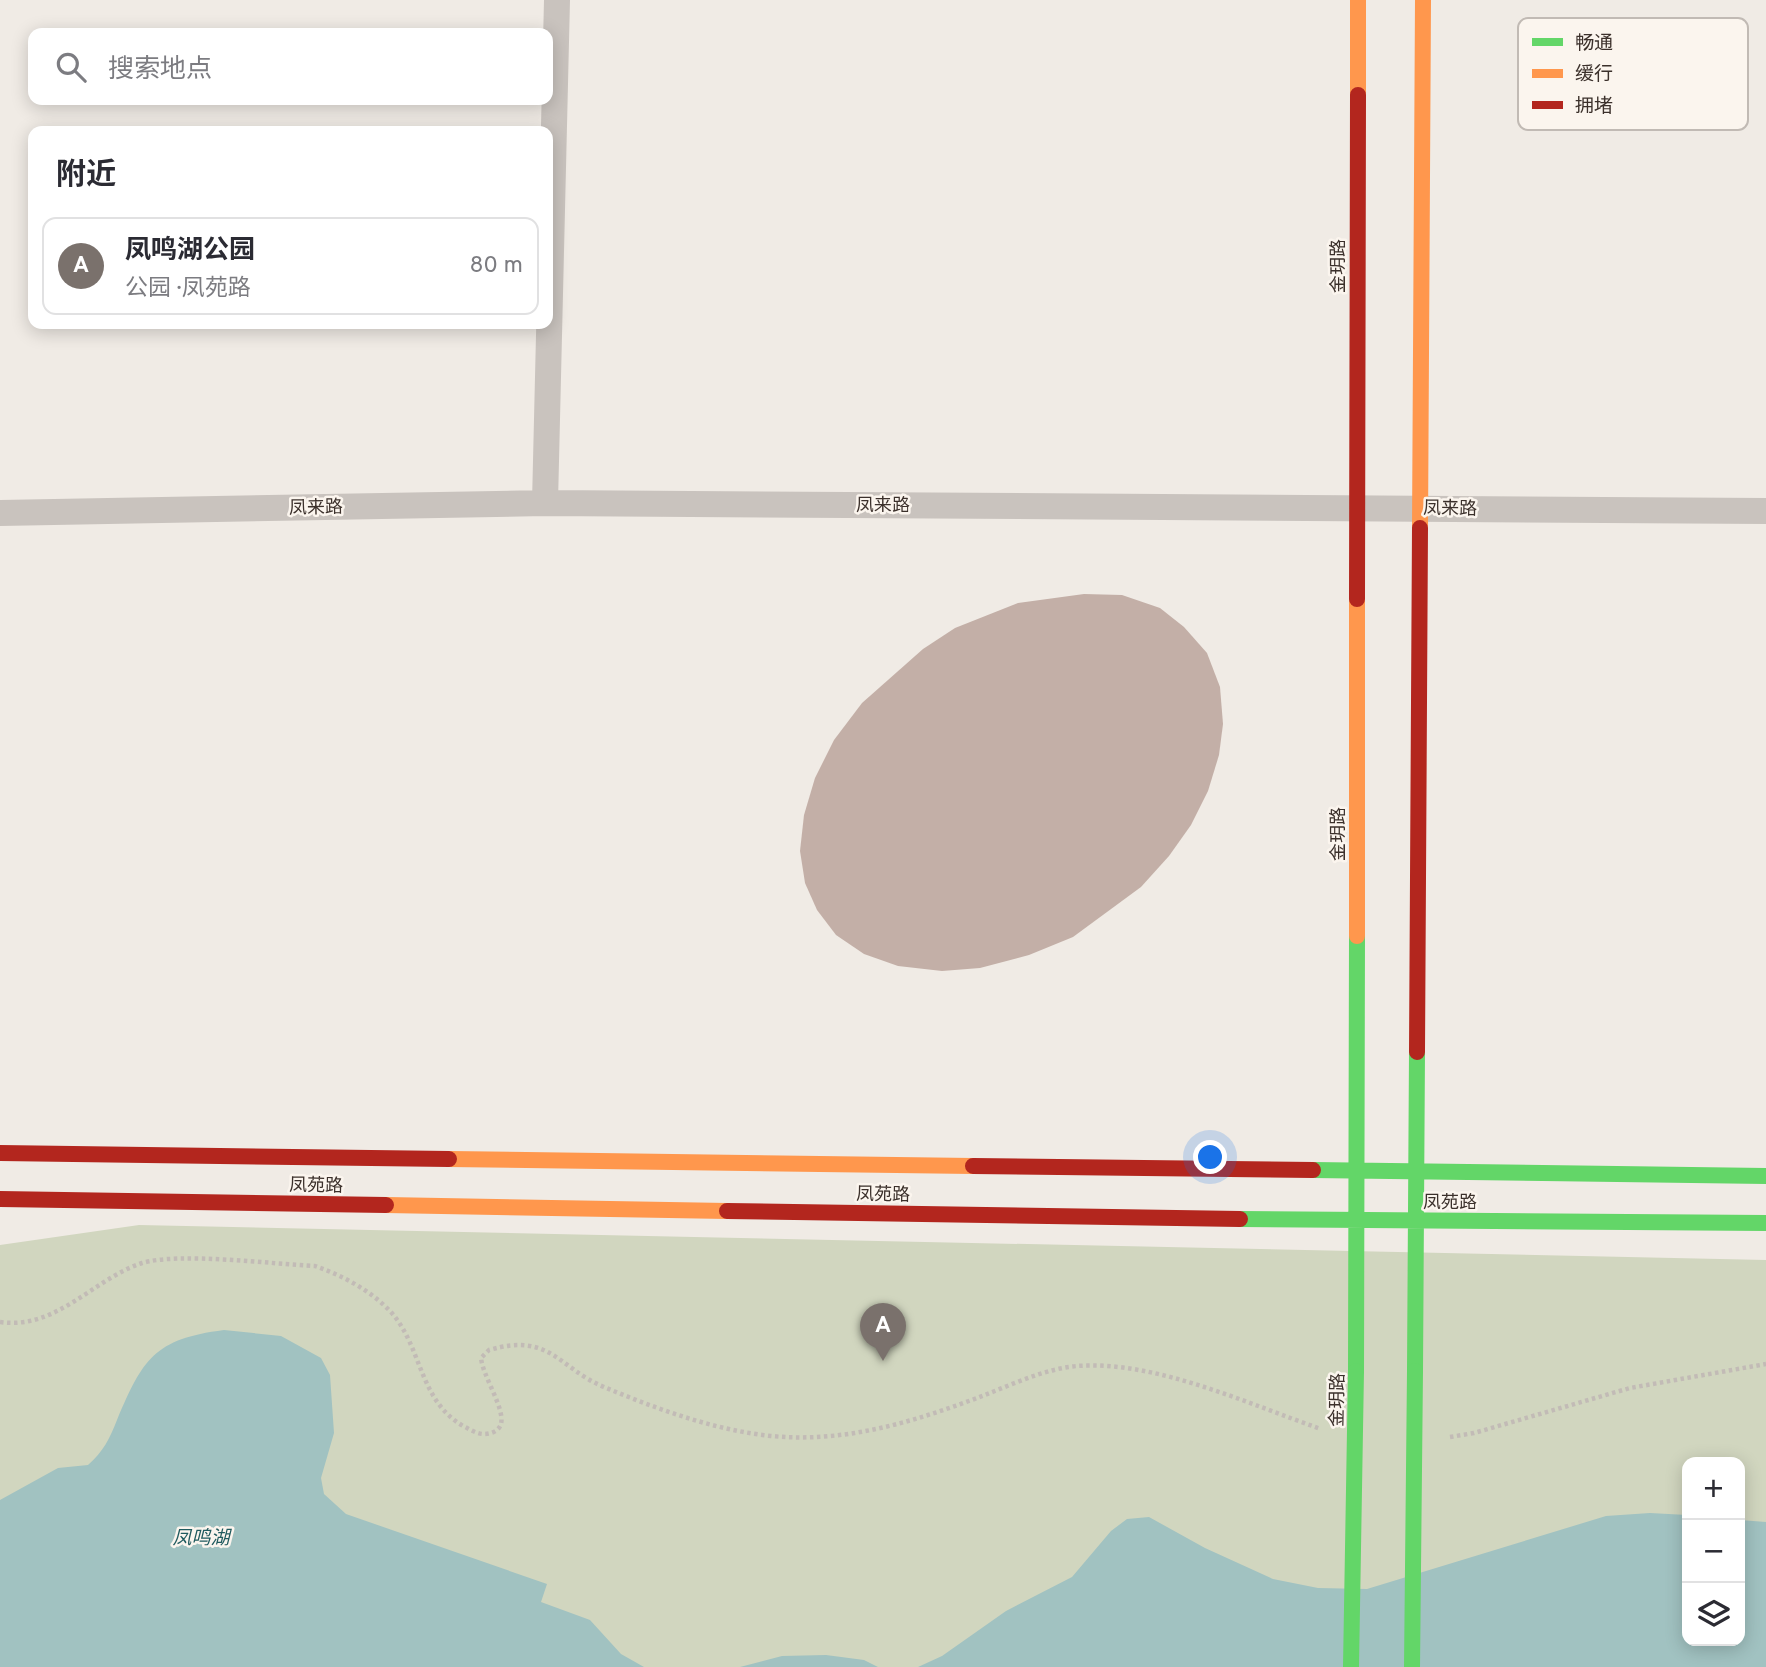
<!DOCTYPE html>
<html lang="zh">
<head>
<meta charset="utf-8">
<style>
  body { margin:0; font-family:Overpass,"Noto Sans SC",sans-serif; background:#f7f7f7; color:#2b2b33 }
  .controls { position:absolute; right:21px; bottom:21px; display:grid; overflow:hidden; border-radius:14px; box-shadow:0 4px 18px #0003 }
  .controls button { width:63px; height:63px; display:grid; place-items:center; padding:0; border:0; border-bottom:2px solid #e1e1e2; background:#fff; color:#2b2b33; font:35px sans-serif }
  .you { position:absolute; left:1211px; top:1158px; width:24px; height:24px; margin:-18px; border:5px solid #fff; border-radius:50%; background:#1a73e8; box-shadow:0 0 0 10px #1a73e833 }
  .badge { display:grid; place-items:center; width:46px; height:46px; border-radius:50%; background:#7a716c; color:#fff; font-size:23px; font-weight:700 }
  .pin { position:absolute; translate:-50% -58px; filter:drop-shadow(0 2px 4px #0008) }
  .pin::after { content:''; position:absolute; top:37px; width:24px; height:21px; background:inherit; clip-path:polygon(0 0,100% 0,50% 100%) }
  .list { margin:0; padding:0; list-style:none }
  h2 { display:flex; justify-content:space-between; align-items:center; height:91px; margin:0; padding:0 28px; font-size:30px }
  h2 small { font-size:23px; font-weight:400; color:#7c7c81 }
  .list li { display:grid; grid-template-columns:46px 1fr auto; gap:21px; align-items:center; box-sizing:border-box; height:98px; margin:0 14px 14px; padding:0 14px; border:2px solid #e1e1e2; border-radius:14px }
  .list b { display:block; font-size:26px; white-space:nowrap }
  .list p { margin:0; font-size:23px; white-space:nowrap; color:#7c7c81 }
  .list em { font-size:23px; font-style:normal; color:#7c7c81 }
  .icon { flex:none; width:38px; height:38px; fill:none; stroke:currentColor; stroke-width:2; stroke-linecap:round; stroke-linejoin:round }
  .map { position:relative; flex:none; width:1766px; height:1667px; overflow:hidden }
  .search { position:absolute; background:#fff; box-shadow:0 4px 18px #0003; left:28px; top:28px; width:525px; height:77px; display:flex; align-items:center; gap:18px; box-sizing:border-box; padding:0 24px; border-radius:14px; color:#7c7c81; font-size:26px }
  .panel { position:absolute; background:#fff; box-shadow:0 4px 18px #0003; left:28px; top:126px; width:525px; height:203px; border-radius:14px }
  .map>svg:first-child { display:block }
</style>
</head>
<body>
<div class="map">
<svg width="1766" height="1667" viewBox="0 0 1766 1667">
  <rect width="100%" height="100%" fill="#f0ebe5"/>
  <path fill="#d1d6bf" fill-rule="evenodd" d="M 139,1225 L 1766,1260 L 1766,1667 L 0,1667 L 0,1245 ZM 1687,1462 L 1740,1462 L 1740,1641 L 1687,1641 Z"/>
  <path fill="#a1c2c1" d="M 224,1330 L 281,1336 L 321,1358 L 330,1375 L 334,1433 L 321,1478 L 324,1494 L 346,1514 L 547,1584 L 541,1602 L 590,1620 L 621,1654 L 644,1667 L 0,1667 L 0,1500 L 58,1468 L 88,1465 C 103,1452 110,1438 117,1420 C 143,1359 154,1339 224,1330 Z
    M 1650,1513 L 1687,1515 L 1687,1641 L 1740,1641 L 1740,1520 L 1766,1522 L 1766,1667 L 918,1667 L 942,1656 L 1006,1611 L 1072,1577 L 1111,1531 L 1127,1519 L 1149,1517 L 1205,1548 L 1273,1579 L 1318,1588 L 1367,1589 L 1606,1516 Z
    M 826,1655 L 864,1660 L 878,1667 L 740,1667 L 782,1656 Z"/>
  <path fill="#c3afa7" d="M 1084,594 L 1122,595 L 1160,608 L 1184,627 L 1207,653 L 1220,687 L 1223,724 L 1219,755 L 1208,791 L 1191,825 L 1169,856 L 1141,887 L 1073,937 L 1029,955 L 980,968 L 942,971 L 898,966 L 864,954 L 836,935 L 817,910 L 805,883 L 800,851 L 804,815 L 815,778 L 834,740 L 862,703 L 923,649 L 955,628 L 1018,603 Z"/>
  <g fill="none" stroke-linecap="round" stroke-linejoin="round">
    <path stroke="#c2bbb6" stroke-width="4.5" stroke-dasharray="3.5 3.5" stroke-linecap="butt" d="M 0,1322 C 57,1330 93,1279 142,1263 C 179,1252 272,1264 315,1266 C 341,1275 368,1289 388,1309 C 423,1344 417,1401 465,1427 C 471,1430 477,1434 484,1434 C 491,1434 499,1431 501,1424 C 505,1408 483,1377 481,1358 L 489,1350 C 551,1332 558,1368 604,1387 C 657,1409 714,1430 771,1436 C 843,1443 910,1423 977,1398 C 1009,1386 1043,1369 1077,1366 C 1155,1360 1248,1404 1321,1429
      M 1450,1437 L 1474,1433 L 1630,1388 L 1766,1364"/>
    <path stroke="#c9c3be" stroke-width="26" d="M 545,503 L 557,0
      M 0,513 L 545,503 L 1766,511"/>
    <path stroke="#63d668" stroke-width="16" d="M 1313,1170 L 1766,1176
      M 1240,1219 L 1766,1223
      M 1356,1371 L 1357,936
      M 1415,1371 L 1417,1052"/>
    <path stroke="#ff974d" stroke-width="16" d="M 1358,95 L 1358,0
      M 1420,528 L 1423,0
      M 1357,936 L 1357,599
      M 449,1159 L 973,1166
      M 386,1205 L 727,1211"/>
    <path stroke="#b3261e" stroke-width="16" d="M 1357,599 L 1358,95
      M 1417,1052 L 1420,528
      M 0,1153 L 449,1159
      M 973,1166 L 1313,1170
      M 0,1199 L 386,1205
      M 727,1211 L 1240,1219"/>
    <path stroke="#63d668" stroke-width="16" d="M 1351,1667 L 1356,1371
      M 1412,1667 L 1415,1371"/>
  </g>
  <g text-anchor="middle" stroke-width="5" stroke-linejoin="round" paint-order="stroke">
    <g font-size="18" fill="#3b302b" stroke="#fbf5ee">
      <text transform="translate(1338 266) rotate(-90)" y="6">金玥路</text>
      <text x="883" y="511">凤来路</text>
      <text transform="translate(316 507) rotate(-1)" y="6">凤来路</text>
      <text transform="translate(1450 508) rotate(1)" y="6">凤来路</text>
      <text transform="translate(1338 834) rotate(-90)" y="6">金玥路</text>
      <text transform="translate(316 1185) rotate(1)" y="6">凤苑路</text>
      <text transform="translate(883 1194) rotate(1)" y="6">凤苑路</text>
      <text x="1450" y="1208">凤苑路</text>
      <text transform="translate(1337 1400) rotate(-89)" y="6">金玥路</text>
    </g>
    <g font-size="19" font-style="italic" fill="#1f5a5e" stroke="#fbf5ee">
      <text x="201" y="1544">凤鸣湖</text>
    </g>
  </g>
  <rect x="1518" y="18" width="230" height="112" rx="10" fill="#fbf5ee" stroke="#c1bab4" stroke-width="2"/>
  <rect x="1532" y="38" width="31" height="8" fill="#63d668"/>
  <rect x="1532" y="69" width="31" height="9" fill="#ff974d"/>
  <rect x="1532" y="101" width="31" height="8" fill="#b3261e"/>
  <g font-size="19" fill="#3b302b">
    <text x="1575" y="49">畅通</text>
    <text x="1575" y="80">缓行</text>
    <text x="1575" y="112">拥堵</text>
  </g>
</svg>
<div class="controls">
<button>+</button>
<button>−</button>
<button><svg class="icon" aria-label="layers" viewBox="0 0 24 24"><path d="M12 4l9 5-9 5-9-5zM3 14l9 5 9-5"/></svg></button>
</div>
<div class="you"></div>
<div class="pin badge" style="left:883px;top:1361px">A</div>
<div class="search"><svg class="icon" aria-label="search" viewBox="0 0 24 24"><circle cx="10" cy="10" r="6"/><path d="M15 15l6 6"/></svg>搜索地点</div>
<section class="panel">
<h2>附近<small></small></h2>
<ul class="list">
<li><span class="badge">A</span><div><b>凤鸣湖公园</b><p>公园 · 凤苑路</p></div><em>80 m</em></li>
</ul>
</section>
</div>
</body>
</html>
